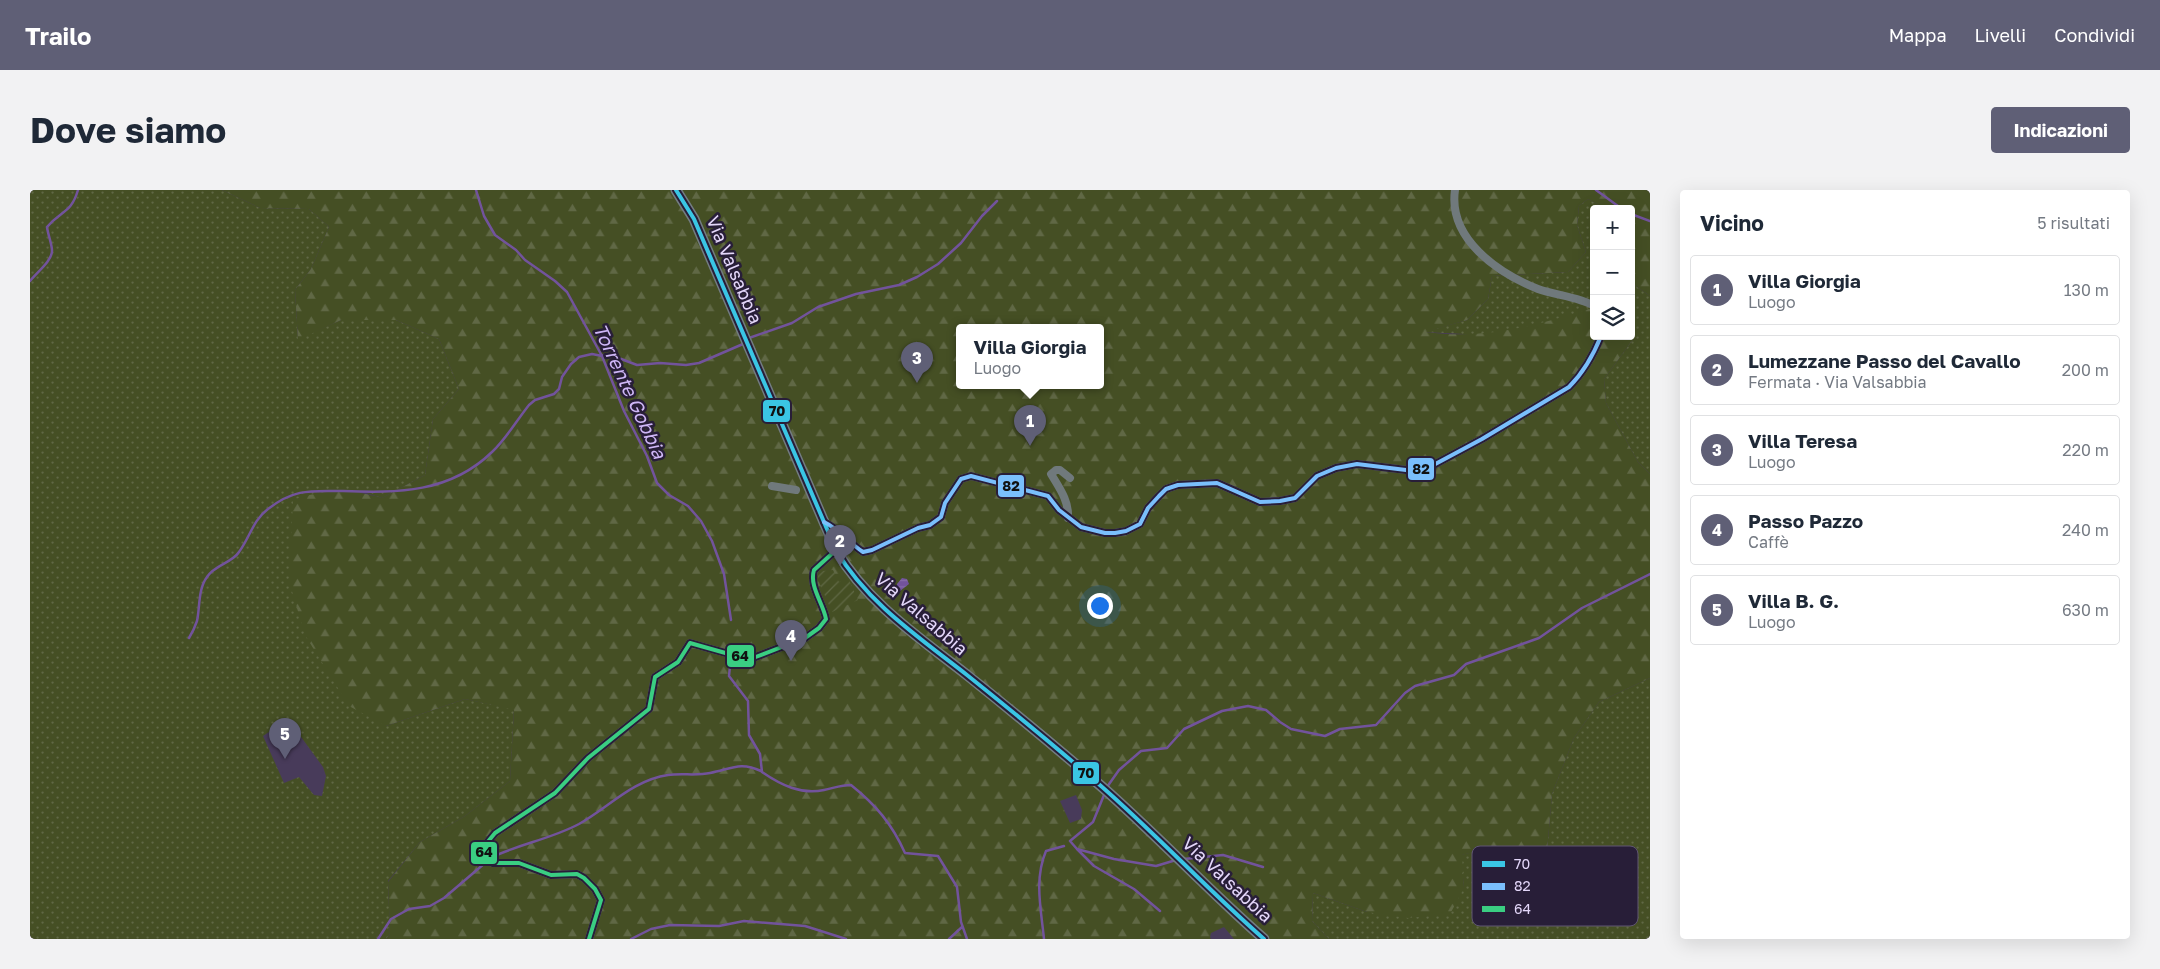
<!DOCTYPE html>
<html lang="it">
<head>
<meta charset="utf-8">
<style>
  body { margin:0; font-family:"Golos Text",sans-serif; background:#f2f2f3; color:#1f2937 }
  .controls { position:absolute; right:15px; top:15px; display:grid; overflow:hidden; border-radius:5px; box-shadow:0 5px 20px #0002 }
  .controls button { width:45px; height:45px; display:grid; place-items:center; padding:0; border:0; border-bottom:1px solid #e0e1e3; background:#fff; color:#1f2937; font:25px sans-serif }
  .you { position:absolute; left:1069px; top:415px; width:18px; height:18px; margin:-12px; border:4px solid #fff; border-radius:50%; background:#1a73e8; box-shadow:0 0 0 8px #1a73e833 }
  .badge { display:grid; place-items:center; width:32px; height:32px; border-radius:50%; background:#5f5f76; color:#fff; font-size:16px; font-weight:700 }
  .pin { position:absolute; translate:-50% -41px; filter:drop-shadow(0 1px 2px #0008) }
  .pin::after { content:''; position:absolute; top:26px; width:18px; height:15px; background:inherit; clip-path:polygon(0 0,100% 0,50% 100%) }
  .popup { position:absolute; left:926px; top:134px; width:148px; height:65px; box-sizing:border-box; display:grid; place-content:center; border-radius:5px; background:#fff; filter:drop-shadow(0 1px 4px #0005); font-size:16px; white-space:nowrap; color:#747a83 }
  .popup b { font-size:19px; color:#1f2937 }
  .popup::after { content:''; position:absolute; left:50%; top:100%; margin-left:-10px; border:10px solid transparent; border-top-color:#fff }
  .list { margin:0; padding:0; list-style:none }
  h2 { display:flex; justify-content:space-between; align-items:center; height:65px; margin:0; padding:0 20px; font-size:21px }
  h2 small { font-size:16px; font-weight:400; color:#747a83 }
  .list li { display:grid; grid-template-columns:32px 1fr auto; gap:15px; align-items:center; box-sizing:border-box; height:70px; margin:0 10px 10px; padding:0 10px; border:1px solid #e0e1e3; border-radius:5px }
  .list b { display:block; font-size:19px; white-space:nowrap }
  .list p { margin:0; font-size:16px; white-space:nowrap; color:#747a83 }
  .list em { font-size:16px; font-style:normal; color:#747a83 }
  .icon { flex:none; width:28px; height:28px; fill:none; stroke:currentColor; stroke-width:2; stroke-linecap:round; stroke-linejoin:round }
  .map { position:relative; flex:none; width:1620px; height:749px; overflow:hidden; border-radius:5px }
  header { display:flex; align-items:center; gap:30px; box-sizing:border-box; height:70px; padding:0 25px; background:#5f5f76; color:#fff }
  header strong { font-size:24px }
  nav { display:flex; gap:28px; margin-inline-start:auto; font-size:18px }
  .intro { display:flex; align-items:center; justify-content:space-between; box-sizing:border-box; height:120px; padding:0 30px }
  h1 { margin:0; font-size:35px }
  .button { padding:12px 22px; border-radius:5px; background:#5f5f76; color:#fff; font-size:18px; font-weight:700 }
  main { display:flex; gap:30px; padding:0 30px }
  aside { flex:1; background:#fff; border-radius:5px; box-shadow:0 5px 20px #0002 }
  .map>svg:first-child { display:block }
</style>
</head>
<body>
<header>
<strong>Trailo</strong>
<nav><a>Mappa</a><a>Livelli</a><a>Condividi</a></nav>
</header>
<div class="intro"><h1>Dove siamo</h1><a class="button">Indicazioni</a></div>
<main>
<div class="map">
<svg width="1620" height="749" viewBox="0 0 1620 749">
  <defs>
    <pattern id="grass-dots" width="8" height="8" patternUnits="userSpaceOnUse" patternTransform="scale(1.25)"><rect width="8" height="8" fill="#454f24"/><path d="M2 2h.1M6 6h.1" fill="none" stroke="#606845" stroke-width="1.8" stroke-linecap="round"/></pattern>
    <pattern id="forest-firs" width="22" height="20" patternUnits="userSpaceOnUse" patternTransform="scale(1.25)"><rect width="22" height="20" fill="#454f24"/><path d="M5 1l3.5 6h-7zM16 11l3.5 6h-7z" fill="#606845"/></pattern>
    <pattern id="garden-furrows" width="10" height="10" patternUnits="userSpaceOnUse" patternTransform="scale(1.25)"><rect width="10" height="10" fill="#454f24"/><path d="M-1 1l2-2M0 10L10 0M9 11l2-2" fill="none" stroke="#606845"/></pattern>
    <pattern id="water-rules" width="6" height="5" patternUnits="userSpaceOnUse" patternTransform="scale(1.25)"><rect width="6" height="5" fill="#72539c"/><path d="M0 2.5h6" fill="none" stroke="#866bab"/></pattern>
  </defs>
  <rect width="100%" height="100%" fill="#483b5a"/>
  <path fill="url(#grass-dots)" fill-rule="evenodd" d="M 0,0 L 192,0 L 230,18 L 279,19 L 299,37 L 281,79 L 265,100 L 268,149 L 311,130 L 366,130 L 409,149 L 429,199 L 403,229 L 395,285 L 352,308 L 330,301 L 356,536 L 435,509 L 484,519 L 480,591 L 435,626 L 390,652 L 358,691 L 360,744 L 356,749 L 0,749 ZM 258,529 L 293,577 L 296,586 L 292,606 L 284,605 L 269,587 L 254,593 L 233,546 Z
    M 1558,9 L 1576,19 L 1564,19 L 1564,119 L 1510,135 L 1454,145 L 1394,142 L 1437,130 L 1458,109 L 1462,86 L 1538,82 L 1556,62 L 1547,35 L 1549,16 Z
    M 1601,85 L 1603,94 L 1620,106 L 1620,284 L 1608,272 L 1576,213 L 1574,189 L 1604,148 L 1601,145 Z
    M 1620,488 L 1620,749 L 1299,749 L 1282,731 L 1283,703 L 1337,722 L 1434,698 L 1431,665 L 1462,657 L 1517,661 L 1522,604 L 1544,548 L 1569,512 Z"/>
  <path fill="url(#forest-firs)" fill-rule="evenodd" d="M 192,0 L 1620,0 L 1620,106 L 1603,94 L 1601,85 L 1601,19 L 1576,19 L 1558,9 L 1549,16 L 1547,35 L 1556,62 L 1538,82 L 1462,86 L 1458,109 L 1437,130 L 1396,142 C 1454,150 1506,136 1562,118 L 1564,119 L 1564,146 L 1601,145 L 1604,148 L 1574,189 L 1576,213 L 1608,272 L 1620,284 L 1620,488 L 1569,512 L 1544,548 L 1522,604 L 1517,661 L 1462,657 L 1432,665 L 1434,698 L 1420,724 L 1378,728 L 1337,722 L 1283,703 L 1282,731 L 1299,749 L 1204,749 L 1194,737 L 1181,743 L 1180,747 L 1181,749 L 356,749 L 360,744 L 358,692 L 390,652 L 435,626 L 480,591 L 484,520 L 435,509 L 356,536 L 319,516 L 275,445 L 259,391 L 263,310 C 297,299 317,298 352,308 L 395,285 L 403,229 L 429,199 L 409,149 L 366,130 L 311,130 L 268,150 L 265,100 L 281,79 L 299,37 L 279,19 L 230,18 ZM 930,137 L 1070,137 L 1070,195 L 930,195 ZM 1046,605 L 1052,620 L 1051,629 L 1040,633 L 1030,611 Z"/>
  <path fill="url(#garden-furrows)" d="M 803,380 L 809,392 L 818,388 L 828,410 L 802,422 L 788,390 L 788,385 L 793,381 Z"/>
  <path fill="url(#water-rules)" d="M 872,388 L 877,389 L 879,394 L 870,401 L 867,398 L 867,394 Z"/>
  <g fill="none" stroke-linecap="round" stroke-linejoin="round">
    <path stroke="#72539c" stroke-width="2.5" d="M 446,0 L 454,26 L 465,45 L 486,60 L 495,70 L 525,91 L 537,102 L 572,166 L 594,221 L 617,266 L 627,293 L 639,305 L 658,316 L 671,331 L 682,351 L 694,384 L 701,430
      M 1566,0 L 1592,19
      M 1601,24 L 1620,31
      M 0,91 C 6,83 22,71 22,61 C 22,54 18,45 17,37 C 31,20 41,24 48,0
      M 719,148 L 762,133 L 788,117 L 826,104 L 869,95 L 887,87 L 908,74 L 931,53 L 952,26 L 967,11
      M 159,448 C 162,443 165,437 167,431 C 170,417 168,399 177,387 C 184,375 202,373 209,362 C 220,347 223,330 238,319 C 265,298 282,301 313,301 C 368,303 420,303 462,262 C 476,249 487,230 499,215 L 505,210 L 524,204 L 529,199 L 532,187 L 541,174 L 549,167 L 562,164 L 572,166 L 578,164 L 607,175 L 630,173 L 656,175 L 669,173 L 713,154
      M 700,476 L 699,486 L 718,511 L 719,545 L 730,564 L 732,582 C 751,595 771,605 794,600 C 804,598 811,595 821,595 C 846,615 862,634 875,663 L 908,666 L 927,697 L 931,732 L 937,749
      M 1077,597 L 1089,580 L 1111,561 L 1137,558 L 1154,539 L 1192,521 L 1218,516 L 1236,520 L 1250,532 L 1261,539 L 1295,546 L 1310,539 L 1346,535 L 1375,503 L 1385,496 L 1424,485 L 1436,474 L 1509,448 L 1552,418 L 1620,384
      M 1074,605 L 1063,632 L 1040,651 L 1047,659 L 1084,669 L 1126,676 L 1146,670
      M 1047,659 L 1064,676 L 1104,699 L 1130,721
      M 460,668 C 489,654 521,649 549,634 C 579,617 603,590 638,585 C 652,583 667,586 680,583 C 701,579 710,571 731,581
      M 1154,669 L 1193,665 L 1233,677
      M 348,749 L 361,729 L 379,719 L 400,716 L 414,708 L 455,673
      M 601,749 L 621,739 L 640,735 L 689,736 L 714,731 L 775,736 L 816,749
      M 919,749 L 932,737
      M 1014,749 C 1011,719 1004,689 1016,661 L 1034,656"/>
    <path stroke="#70797c" stroke-width="8" d="M 1425,0 C 1418,49 1468,83 1508,99 C 1524,105 1550,107 1564,116
      M 742,296 L 766,300
      M 1038,328 C 1039,311 1030,299 1021,284 L 1026,280 L 1030,280 L 1040,288
      M 794,332 C 809,339 819,353 833,362 L 842,360 L 888,338 L 900,335 L 911,327 L 915,313 L 931,289 L 941,286 L 1018,306 L 1029,320 L 1051,337 L 1075,343 L 1085,343 L 1096,341 L 1110,334 L 1118,318 L 1129,306 L 1136,299 L 1148,295 L 1187,293 L 1230,312 L 1250,311 L 1265,308 L 1287,286 L 1306,278 L 1327,274 L 1376,280 L 1396,279 L 1452,249 L 1539,197 C 1554,182 1563,166 1571,146
      M 559,749 L 571,710 L 565,699 L 554,688 L 547,684 L 521,685 L 489,673 L 463,673 L 455,668 L 454,663 L 456,654 L 465,643 L 525,603 L 558,568 L 619,519 L 625,487 L 648,472 L 660,453 L 699,464 L 723,468 L 775,448 L 789,438 L 796,429 C 793,413 779,396 784,380 L 806,360"/>
    <path stroke="#727c82" stroke-width="11" d="M 646,0 L 664,29 L 806,360 C 837,413 890,448 937,485 C 982,521 1027,558 1071,596 C 1127,645 1178,700 1234,749"/>
    <defs>
      <path id="bus-1" d="M 646,0 L 664,29 L 806,360 C 837,413 890,448 937,485 C 982,521 1027,558 1071,596 C 1127,645 1178,700 1234,749"/>
      <path id="bus-2" d="M 794,332 C 809,339 819,353 833,362 L 842,360 L 888,338 L 900,335 L 911,327 L 915,313 L 931,289 L 941,286 L 1018,306 L 1029,320 L 1051,337 L 1075,343 L 1085,343 L 1096,341 L 1110,334 L 1118,318 L 1129,306 L 1136,299 L 1148,295 L 1187,293 L 1230,312 L 1250,311 L 1265,308 L 1287,286 L 1306,278 L 1327,274 L 1376,280 L 1396,279 L 1452,249 L 1539,197 C 1554,182 1563,166 1571,146"/>
      <path id="bus-3" d="M 559,749 L 571,710 L 565,699 L 554,688 L 547,684 L 521,685 L 489,673 L 463,673 L 455,668 L 454,663 L 456,654 L 465,643 L 525,603 L 558,568 L 619,519 L 625,487 L 648,472 L 660,453 L 699,464 L 723,468 L 775,448 L 789,438 L 796,429 C 793,413 779,396 784,380 L 806,360"/>
    </defs>
    <use href="#bus-1" stroke="#281e38" stroke-width="8"/>
    <use href="#bus-2" stroke="#281e38" stroke-width="8"/>
    <use href="#bus-3" stroke="#281e38" stroke-width="8"/>
    <use href="#bus-1" stroke="#3ac5e4" stroke-width="4"/>
    <use href="#bus-2" stroke="#7abffc" stroke-width="4"/>
    <use href="#bus-3" stroke="#3ace82" stroke-width="4"/>
  </g>
  <g text-anchor="middle" stroke-width="5" stroke-linejoin="round" paint-order="stroke">
    <g font-size="18" fill="#e4d7fa" stroke="#281e38">
      <text transform="translate(704 80) rotate(67)" y="6">Via Valsabbia</text>
      <text transform="translate(891 424) rotate(41)" y="6">Via Valsabbia</text>
      <text transform="translate(1197 690) rotate(43)" y="6">Via Valsabbia</text>
    </g>
    <g font-size="19" font-style="italic" fill="#cfb7f7" stroke="#281e38">
      <text transform="translate(600 201) rotate(65)" y="7">Torrente Gobbia</text>
    </g>
  </g>
  <rect x="1442" y="656" width="166" height="80" rx="8" fill="#281e38" stroke="#605672" stroke-width="1"/>
  <rect x="1452" y="671" width="23" height="6" fill="#3ac5e4"/>
  <rect x="1452" y="693" width="23" height="7" fill="#7abffc"/>
  <rect x="1452" y="716" width="23" height="6" fill="#3ace82"/>
  <g font-size="14" fill="#e4d7fa">
    <text x="1484" y="679">70</text>
    <text x="1484" y="701">82</text>
    <text x="1484" y="724">64</text>
  </g>
  <g stroke="#281e38" stroke-width="2">
    <rect x="732" y="209" width="29" height="24" rx="5" fill="#3ac5e4"/>
    <rect x="1377" y="267" width="28" height="24" rx="5" fill="#7abffc"/>
    <rect x="967" y="284" width="28" height="24" rx="5" fill="#7abffc"/>
    <rect x="696" y="454" width="29" height="24" rx="5" fill="#3ace82"/>
    <rect x="1042" y="571" width="28" height="24" rx="5" fill="#3ac5e4"/>
    <rect x="440" y="651" width="28" height="24" rx="5" fill="#3ace82"/>
  </g>
  <g font-size="14" text-anchor="middle" font-weight="bold" fill="#111">
    <text x="747" y="226">70</text>
    <text x="1391" y="284">82</text>
    <text x="981" y="301">82</text>
    <text x="710" y="471">64</text>
    <text x="1056" y="588">70</text>
    <text x="454" y="667">64</text>
  </g>
</svg>
<div class="controls">
<button>+</button>
<button>−</button>
<button><svg class="icon" aria-label="layers" viewBox="0 0 24 24"><path d="M12 4l9 5-9 5-9-5zM3 14l9 5 9-5"/></svg></button>
</div>
<div class="you"></div>
<div class="pin badge" style="left:1000px;top:256px">1</div>
<div class="popup"><b>Villa Giorgia</b>Luogo</div>
<div class="pin badge" style="left:810px;top:376px">2</div>
<div class="pin badge" style="left:887px;top:193px">3</div>
<div class="pin badge" style="left:761px;top:471px">4</div>
<div class="pin badge" style="left:255px;top:569px">5</div>
</div>
<aside>
<h2>Vicino<small>5 risultati</small></h2>
<ul class="list">
<li><span class="badge">1</span><div><b>Villa Giorgia</b><p>Luogo</p></div><em>130 m</em></li>
<li><span class="badge">2</span><div><b>Lumezzane Passo del Cavallo</b><p>Fermata · Via Valsabbia</p></div><em>200 m</em></li>
<li><span class="badge">3</span><div><b>Villa Teresa</b><p>Luogo</p></div><em>220 m</em></li>
<li><span class="badge">4</span><div><b>Passo Pazzo</b><p>Caffè</p></div><em>240 m</em></li>
<li><span class="badge">5</span><div><b>Villa B. G.</b><p>Luogo</p></div><em>630 m</em></li>
</ul>
</aside>
</main>
</body>
</html>
